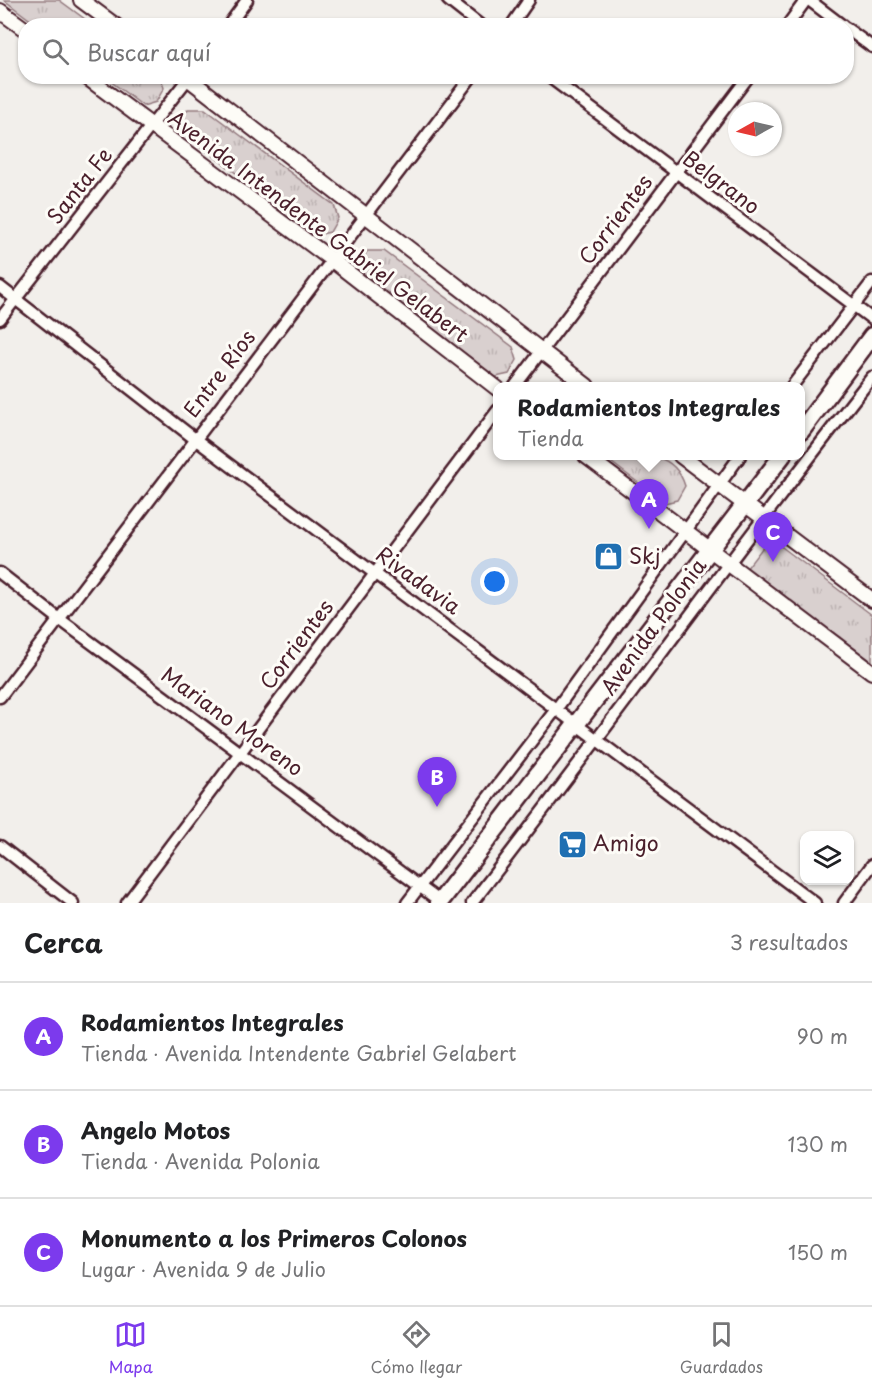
<!DOCTYPE html>
<html lang="es">
<head>
<meta charset="utf-8">
<style>
  body { margin:0; font-family:"Playpen Sans",sans-serif; background:#f6f6f6; color:#202124 }
  .controls { position:absolute; right:18px; bottom:18px; display:grid; overflow:hidden; border-radius:12px; box-shadow:0 2px 4px #0004 }
  .controls button { width:54px; height:54px; display:grid; place-items:center; padding:0; border:0; border-bottom:2px solid #e0e0e0; background:#fff; color:#202124; font:30px sans-serif }
  .compass { position:absolute; left:728px; top:102px; width:54px; height:54px; border-radius:50%; background:#fff; box-shadow:0 2px 4px #0004; rotate:262deg }
  .you { position:absolute; left:495px; top:582px; width:21px; height:21px; margin:-15px; border:4px solid #fff; border-radius:50%; background:#1a73e8; box-shadow:0 0 0 9px #1a73e833 }
  .badge { display:grid; place-items:center; width:39px; height:39px; border-radius:50%; background:#7c3aed; color:#fff; font-size:20px; font-weight:700 }
  .pin { position:absolute; translate:-50% -50px; filter:drop-shadow(0 2px 3px #0008) }
  .pin::after { content:''; position:absolute; top:32px; width:21px; height:18px; background:inherit; clip-path:polygon(0 0,100% 0,50% 100%) }
  .popup { position:absolute; left:493px; top:382px; width:312px; height:78px; box-sizing:border-box; display:grid; place-content:center; border-radius:12px; background:#fff; filter:drop-shadow(0 2px 4px #0005); font-size:20px; white-space:nowrap; color:#757577 }
  .popup b { font-size:22px; color:#202124 }
  .popup::after { content:''; position:absolute; left:50%; top:100%; margin-left:-12px; border:12px solid transparent; border-top-color:#fff }
  .list { margin:0; padding:0; list-style:none }
  h2 { display:flex; justify-content:space-between; align-items:center; height:78px; margin:0; padding:0 24px; font-size:26px }
  h2 small { font-size:20px; font-weight:400; color:#757577 }
  .list li { display:grid; grid-template-columns:39px 1fr auto; gap:18px; align-items:center; box-sizing:border-box; height:108px; padding:0 24px; border-top:2px solid #e0e0e0 }
  .list b { display:block; font-size:22px; white-space:nowrap }
  .list p { margin:0; font-size:20px; white-space:nowrap; color:#757577 }
  .list em { font-size:20px; font-style:normal; color:#757577 }
  .icon { flex:none; width:33px; height:33px; fill:none; stroke:currentColor; stroke-width:2; stroke-linecap:round; stroke-linejoin:round }
  .map { position:relative; flex:none; width:872px; height:903px; overflow:hidden }
  .search { position:absolute; background:#fff; box-shadow:0 2px 4px #0004; left:18px; right:18px; top:18px; height:66px; display:flex; align-items:center; gap:15px; box-sizing:border-box; padding:0 21px; border-radius:24px; color:#757577; font-size:22px }
  .sheet { height:402px; background:#fff }
  nav { display:flex; justify-content:space-around; align-items:center; box-sizing:border-box; height:84px; border-top:2px solid #e0e0e0; background:#fff; font-size:16px; color:#757577 }
  nav a { display:grid; justify-items:center; gap:3px }
  nav .on { color:#7c3aed }
  .map>svg:first-child { display:block }
</style>
</head>
<body>
<div class="map">
<svg width="872" height="903" viewBox="0 0 872 903">
  <defs>
    <pattern id="grass-tufts" width="24" height="20" patternUnits="userSpaceOnUse" patternTransform="scale(1.5)"><rect width="24" height="20" fill="#d9d0cf"/><path d="M3 7l-1-3M5 7V3M7 7l1-3M15 17l-1-3M17 17v-4M19 17l1-3" fill="none" stroke="#bcb2b2"/></pattern>
  </defs>
  <rect width="100%" height="100%" fill="#f2efeb"/>
  <filter id="ink" filterUnits="userSpaceOnUse"><feTurbulence type="fractalNoise" baseFrequency=".0167" numOctaves="2"/><feDisplacementMap in="SourceGraphic" scale="12" xChannelSelector="R" yChannelSelector="G"/><feConvolveMatrix kernelMatrix="1 2 1 2 8 2 1 2 1" color-interpolation-filters="sRGB"/></filter>
  <g filter="url(#ink)">
    <path fill="url(#grass-tufts)" stroke="#92787d" stroke-width="1.5" d="M 4,0 L 59,0 L 93,25 L 37,25 Z
      M 105,77 L 160,77 L 164,88 L 156,102 L 143,106 Z
      M 188,109 L 205,109 L 334,205 L 338,218 L 330,232 L 317,235 L 186,135 L 181,121 Z
      M 367,251 L 384,251 L 513,347 L 517,360 L 509,374 L 496,377 L 365,277 L 360,263 Z
      M 603,456 C 635,455 673,447 685,486 L 677,500 L 665,503 Z
      M 770,538 L 872,615 L 872,663 L 746,569 Z"/>
    <g fill="none" stroke-linecap="round" stroke-linejoin="round">
      <defs>
        <path id="minor" d="M 448,0 L 481,26
          M 809,0 L 843,26
          M 228,26 L 247,0
          M 511,26 L 529,0
          M 787,26 L 806,0
          M 846,28 L 872,47
          M 548,76 L 872,319
          M 0,287 L 195,439 L 815,903
          M 0,319 L 190,76
          M 515,386 L 749,76
          M 792,386 L 872,282
          M 0,573 L 58,618 L 442,903
          M 0,697 L 472,76
          M 0,846 L 73,903
          M 127,903 L 498,410
          M 407,903 L 557,708 L 740,456
          M 472,903 C 607,729 736,550 872,377
          M 844,903 L 872,865"/>
        <path id="secondary" d="M 81,0 L 116,26
          M 0,11 L 26,30
          M 85,76 L 332,260 L 498,389
          M 185,76 L 587,386
          M 586,456 L 872,672
          M 681,456 L 872,600"/>
        <path id="primary" d="M 801,431 L 872,336
          M 439,903 C 554,754 669,605 782,456"/>
      </defs>
      <use href="#minor" stroke="#4a1f2b" stroke-width="15"/>
      <use href="#secondary" stroke="#4a1f2b" stroke-width="18"/>
      <use href="#primary" stroke="#4a1f2b" stroke-width="21"/>
      <use href="#minor" stroke="#fdfcf7" stroke-width="10"/>
      <use href="#secondary" stroke="#fdfcf7" stroke-width="14"/>
      <use href="#primary" stroke="#fdfcf7" stroke-width="16"/>
    </g>
  </g>
  <defs>
    <symbol id="shop-square" viewBox="-11 -11 22 22"><rect x="-9" y="-9" width="18" height="18" rx="4" fill="#1f6fb2" stroke="#fdfcf7"/><path d="M-5-2.5h2.3a2.7 3.5 0 0 1 5.4 0H5L5.5 6h-11ZM-1.5-2.5h3a1.5 2.3 0 0 0-3 0Z" fill="#fff"/></symbol>
    <symbol id="supermarket-square" viewBox="-11 -11 22 22"><rect x="-9" y="-9" width="18" height="18" rx="4" fill="#1f6fb2" stroke="#fdfcf7"/><path d="M-6-5.5h2.5l.6 2H6L4.5 2H-2.5L-4.4-4H-6ZM-1.5 3.2a1.3 1.3 0 1 0 .1 0ZM3 3.2a1.3 1.3 0 1 0 .1 0Z" fill="#fff"/></symbol>
  </defs>
  <g fill-rule="evenodd">
    <use href="#shop-square" x="592" y="540" width="33" height="33"/>
    <use href="#supermarket-square" x="556" y="828" width="33" height="33"/>
  </g>
  <g text-anchor="middle" stroke-width="6" stroke-linejoin="round" paint-order="stroke">
    <g font-size="21" fill="#4a1f2b" stroke="#fdfcf7">
      <text transform="translate(721 183) rotate(37)" y="7">Belgrano</text>
      <text transform="translate(80 186) rotate(-52)" y="7">Santa Fe</text>
      <text transform="translate(616 220) rotate(-53)" y="7">Corrientes</text>
      <text transform="translate(318 227) rotate(37)" y="7">Avenida Intendente Gabriel Gelabert</text>
      <text transform="translate(220 374) rotate(-53)" y="7">Entre Ríos</text>
      <text transform="translate(418 581) rotate(36)" y="7">Rivadavia</text>
      <text transform="translate(654 627) rotate(-54)" y="7">Avenida Polonia</text>
      <text transform="translate(297 645) rotate(-53)" y="7">Corrientes</text>
      <text transform="translate(232 722) rotate(36)" y="7">Mariano Moreno</text>
    </g>
    <g font-size="21" fill="#4a1f2b" stroke="#fdfcf7" text-anchor="start">
      <text x="629" y="564">Skj</text>
      <text x="593" y="851">Amigo</text>
    </g>
  </g>
</svg>
<div class="controls">
<button><svg class="icon" aria-label="layers" viewBox="0 0 24 24"><path d="M12 4l9 5-9 5-9-5zM3 14l9 5 9-5"/></svg></button>
</div>
<svg class="compass" viewBox="-18 -18 36 36"><path d="M0-13l5 13h-10z" fill="#e53935"/><path d="M0 13l5-13h-10z" fill="#757577"/></svg>
<div class="you"></div>
<div class="pin badge" style="left:649px;top:529px">A</div>
<div class="popup"><b>Rodamientos Integrales</b>Tienda</div>
<div class="pin badge" style="left:437px;top:807px">B</div>
<div class="pin badge" style="left:773px;top:562px">C</div>
<div class="search"><svg class="icon" aria-label="search" viewBox="0 0 24 24"><circle cx="10" cy="10" r="6"/><path d="M15 15l6 6"/></svg>Buscar aquí</div>
</div>
<section class="sheet">
<h2>Cerca<small>3 resultados</small></h2>
<ul class="list">
<li><span class="badge">A</span><div><b>Rodamientos Integrales</b><p>Tienda · Avenida Intendente Gabriel Gelabert</p></div><em>90 m</em></li>
<li><span class="badge">B</span><div><b>Angelo Motos</b><p>Tienda · Avenida Polonia</p></div><em>130 m</em></li>
<li><span class="badge">C</span><div><b>Monumento a los Primeros Colonos</b><p>Lugar · Avenida 9 de Julio</p></div><em>150 m</em></li>
</ul>
</section>
<nav>
<a class="on"><svg class="icon" aria-label="map" viewBox="0 0 24 24"><path d="M3 6l6-2 6 2 6-2v14l-6 2-6-2-6 2zM9 4v14M15 6v14"/></svg>Mapa</a>
<a><svg class="icon" aria-label="directions" viewBox="0 0 24 24"><path d="M12 3l9 9-9 9-9-9zM9 14v-3h6M13 9l2 2-2 2"/></svg>Cómo llegar</a>
<a><svg class="icon" aria-label="saved" viewBox="0 0 24 24"><path d="M7 4h10v16l-5-4-5 4z"/></svg>Guardados</a>
</nav>
</body>
</html>
